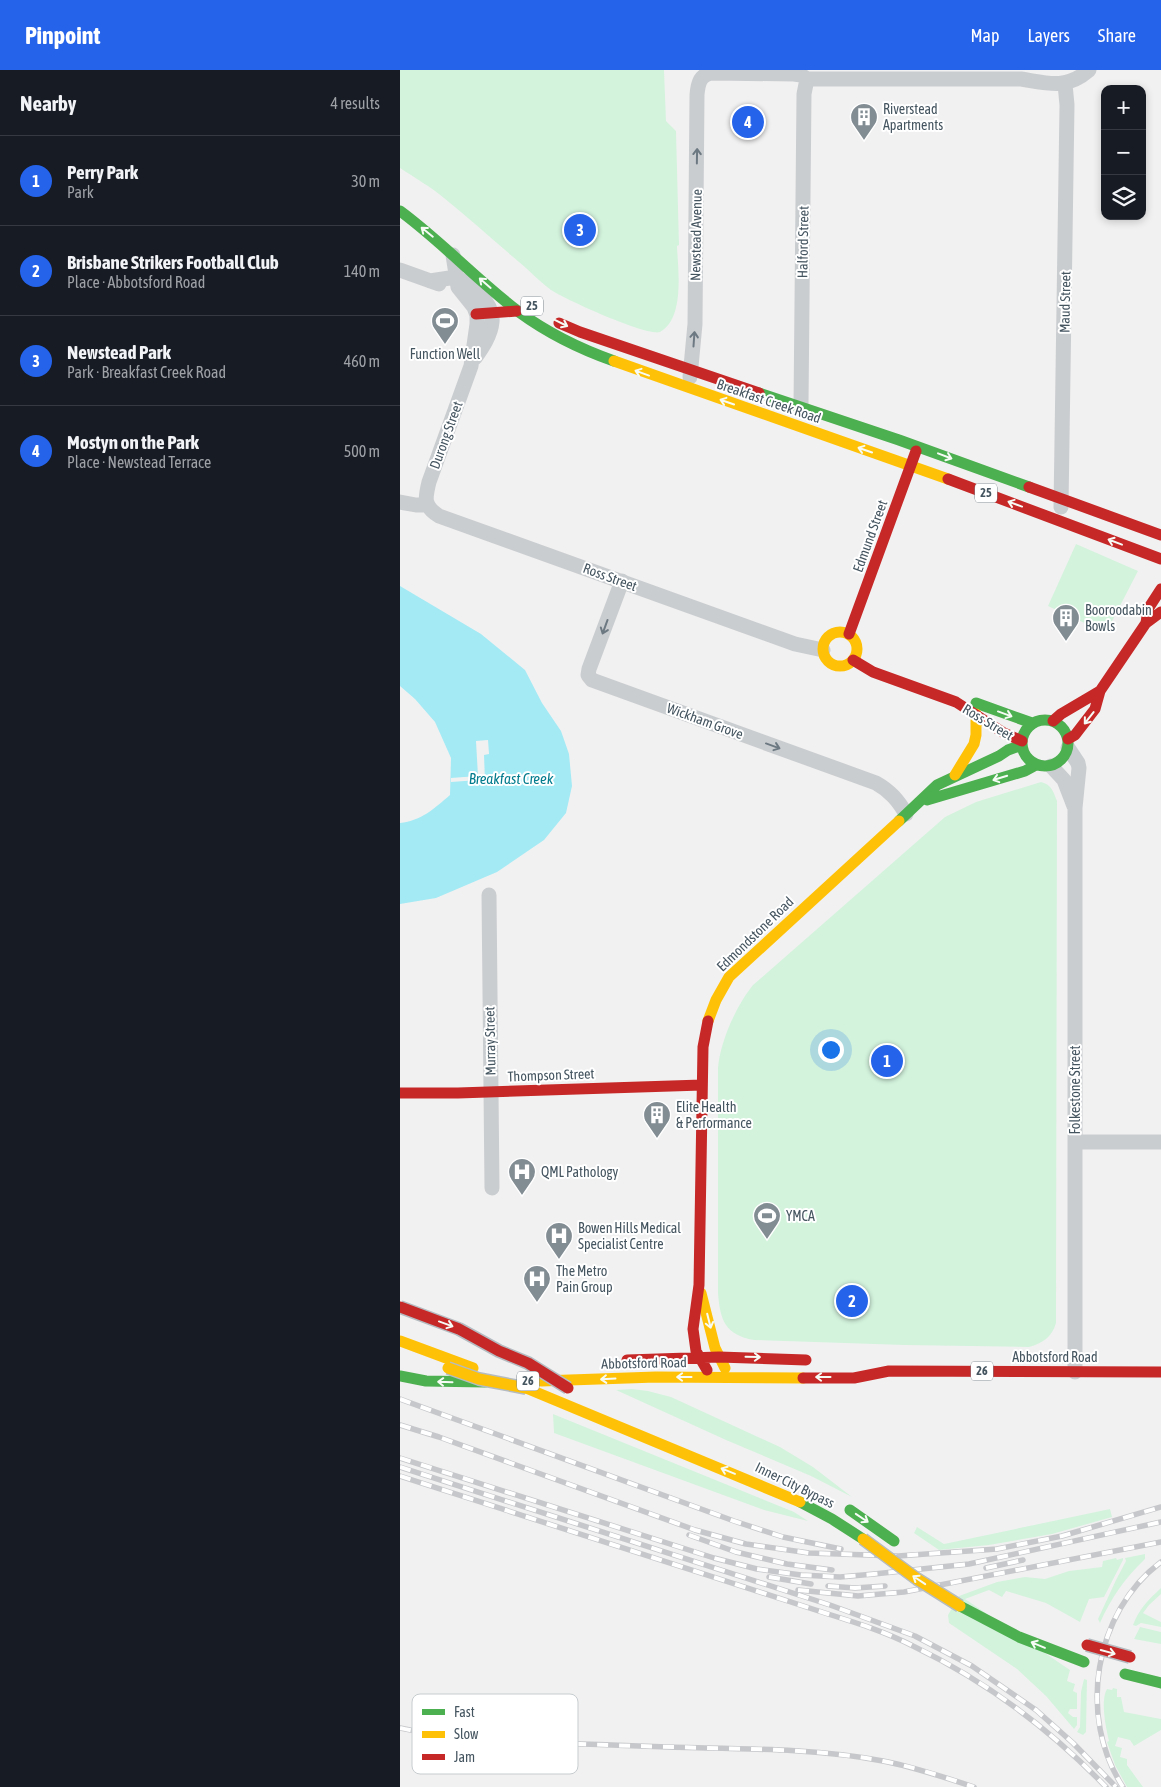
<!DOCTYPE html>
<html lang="en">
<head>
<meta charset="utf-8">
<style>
  body { margin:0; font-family:"Asap Condensed",sans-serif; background:#242831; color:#f1f3f6 }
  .controls { position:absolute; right:15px; top:15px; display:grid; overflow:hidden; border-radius:10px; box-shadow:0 2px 8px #0003 }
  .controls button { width:45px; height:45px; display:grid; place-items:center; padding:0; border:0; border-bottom:1px solid #363941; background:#171b24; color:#f1f3f6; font:25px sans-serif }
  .you { position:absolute; left:430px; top:979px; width:18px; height:18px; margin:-12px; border:4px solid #fff; border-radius:50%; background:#1a73e8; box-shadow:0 0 0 8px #1a73e833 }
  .badge { display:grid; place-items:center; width:32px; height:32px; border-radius:50%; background:#2563eb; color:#fff; font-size:16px; font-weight:700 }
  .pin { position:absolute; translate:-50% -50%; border:2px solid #fff; box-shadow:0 1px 5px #0006 }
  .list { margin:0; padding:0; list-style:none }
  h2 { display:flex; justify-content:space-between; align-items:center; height:65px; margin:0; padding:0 20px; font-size:21px }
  h2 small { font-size:16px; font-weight:400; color:#9ea1a6 }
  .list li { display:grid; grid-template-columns:32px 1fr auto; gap:15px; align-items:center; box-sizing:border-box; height:90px; padding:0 20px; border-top:1px solid #363941 }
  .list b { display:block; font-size:19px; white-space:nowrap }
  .list p { margin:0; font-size:16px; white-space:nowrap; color:#9ea1a6 }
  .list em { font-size:16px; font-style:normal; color:#9ea1a6 }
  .icon { flex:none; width:28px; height:28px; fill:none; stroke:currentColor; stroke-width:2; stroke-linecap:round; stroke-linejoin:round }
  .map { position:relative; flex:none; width:761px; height:1717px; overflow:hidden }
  header { display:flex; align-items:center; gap:30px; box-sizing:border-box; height:70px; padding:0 25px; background:#2563eb; color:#fff }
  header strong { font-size:24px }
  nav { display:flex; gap:28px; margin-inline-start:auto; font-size:18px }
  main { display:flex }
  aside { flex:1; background:#171b24 }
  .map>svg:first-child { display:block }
</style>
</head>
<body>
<header>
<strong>Pinpoint</strong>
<nav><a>Map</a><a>Layers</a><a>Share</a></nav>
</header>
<main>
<aside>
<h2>Nearby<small>4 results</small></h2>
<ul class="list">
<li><span class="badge">1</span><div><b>Perry Park</b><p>Park</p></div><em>30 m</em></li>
<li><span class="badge">2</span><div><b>Brisbane Strikers Football Club</b><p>Place · Abbotsford Road</p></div><em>140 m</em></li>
<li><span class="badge">3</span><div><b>Newstead Park</b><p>Park · Breakfast Creek Road</p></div><em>460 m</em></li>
<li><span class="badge">4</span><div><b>Mostyn on the Park</b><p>Place · Newstead Terrace</p></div><em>500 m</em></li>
</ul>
</aside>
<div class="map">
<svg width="761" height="1717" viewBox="0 0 761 1717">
  <rect width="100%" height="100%" fill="#f2f1f1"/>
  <path fill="#d3f3dd" d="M 0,0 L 264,0 L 266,51 L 276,61 L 279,175 L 277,176 C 278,199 285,249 260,262 C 248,267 164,229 151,220 C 140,212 130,201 119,192 C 94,171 70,149 44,128 C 31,117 15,108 0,98 Z
    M 676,474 L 738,501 L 706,563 L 648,536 Z
    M 641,712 C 652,715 653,721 657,731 L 656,1253 C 652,1267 643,1273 629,1277 L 504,1275 L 354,1270 C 325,1265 320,1250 318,1223 L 318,998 C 320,972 336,936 353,915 L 545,747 L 576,732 Z
    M 232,1319 L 248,1321 L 271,1327 L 380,1377 L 413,1397 L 452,1427 L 411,1406 L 326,1370 L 216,1320 Z
    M 153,1344 L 394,1442 L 408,1451 L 364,1440 L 154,1363 Z
    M 710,1439 L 712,1447 L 652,1464 L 589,1475 L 539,1480 L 514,1463 L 517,1457 L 544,1474 Z
    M 745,1484 L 745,1489 C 725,1508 711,1528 700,1553 L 698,1549 L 716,1510 L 726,1491 L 725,1488 Z
    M 716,1488 L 717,1490 L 723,1488 L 723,1490 L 704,1527 L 689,1529 L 680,1552 L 646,1533 L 606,1521 L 602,1527 L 589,1520 L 565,1529 L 670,1600 L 667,1611 L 675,1614 L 673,1621 L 677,1623 L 677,1639 L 670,1639 L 668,1643 L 673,1647 L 677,1647 L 677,1655 L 674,1659 L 646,1626 L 617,1599 L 549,1553 L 548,1545 L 559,1526 L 597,1512 L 625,1507 L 645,1509 L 669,1501 L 702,1497 L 703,1491 Z
    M 761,1518 L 761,1524 L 749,1535 L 743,1543 L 761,1552 L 761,1557 L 741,1553 L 736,1556 L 733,1555 C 739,1539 748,1530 761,1518 Z
    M 740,1557 L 761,1562 L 761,1574 L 734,1569 Z
    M 684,1609 L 687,1610 L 686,1662 L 683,1665 L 677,1662 L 680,1657 L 681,1622 Z
    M 713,1618 L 717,1619 L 717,1627 L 721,1627 L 724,1642 L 761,1649 L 761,1660 L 734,1676 L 730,1670 L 718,1667 L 715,1676 L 722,1678 L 720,1687 L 727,1689 L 727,1695 L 743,1717 L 727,1717 L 715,1695 L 707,1672 L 709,1671 C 706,1658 700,1631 707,1619 L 712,1620 Z"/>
  <path fill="#a4eaf5" d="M 0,516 L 81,564 L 125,600 L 142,633 L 161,661 L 169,684 L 172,716 L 166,743 L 144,770 L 97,802 L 36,828 L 0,834 L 0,753 C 21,751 35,738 50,725 L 51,688 L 35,652 L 15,629 L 0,616 Z"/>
  <path fill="#f2f1f1" d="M 88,670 L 89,684 L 84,685 L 85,712 L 78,712 L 78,710 L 51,712 L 51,708 L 78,706 L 76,671 Z"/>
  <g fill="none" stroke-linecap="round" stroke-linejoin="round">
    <path stroke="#cacdd0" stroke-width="15" d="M 53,185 L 58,217 L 74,237 L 77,245 L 77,254 L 71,296 L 29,412 C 25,428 23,436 39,446 L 395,574 L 423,580
      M 0,200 L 39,214
      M 30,211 L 56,207 C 71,215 94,232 92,252 C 91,265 82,278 75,288
      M 290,307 L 295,254 L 297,25 C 298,13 300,4 313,3 L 394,4 L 401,5 L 407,9 L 621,9 C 648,13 666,20 689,0
      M 401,336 L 404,24 L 407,9
      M 0,432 L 16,435 L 27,435
      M 661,437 L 667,35 L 665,14
      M 222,511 L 189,599 L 188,605 L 192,610 L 476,713 C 490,721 498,730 506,744
      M 668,678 L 678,693 L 679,698 L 675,738 L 675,1302
      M 651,696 L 664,710 L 674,736
      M 89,825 L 92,1118
      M 675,1072 L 761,1072"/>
    <path stroke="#4caf50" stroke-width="11" d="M 0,141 C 42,172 78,211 119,242 C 149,264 180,279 214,291
      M 359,323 L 499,370 L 629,417
      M 576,633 L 632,653
      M622 673a23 23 0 1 1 46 0a23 23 0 1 1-46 0Z
      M 527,730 L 625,701 L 636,695
      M 499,751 L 537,715 L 599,686 L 608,680 L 622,675
      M 0,1306 L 26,1311 L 85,1312
      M 400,1432 L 432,1449 L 463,1469
      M 450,1440 L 494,1471
      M 560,1536 L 619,1567 L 684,1592
      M 725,1604 L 761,1613"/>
    <path stroke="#ffc107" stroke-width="11" d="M 214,291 L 548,409
      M423 579a17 17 0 1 1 34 0a17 17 0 1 1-34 0Z
      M 555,705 L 574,674 L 576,665 L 576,644
      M 308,951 L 316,930 L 329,907 L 499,751
      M 301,1223 L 315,1278 L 325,1298
      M 0,1271 L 73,1298
      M 141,1311 L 256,1307 L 403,1308
      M 126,1318 L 400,1432"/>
    <path stroke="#c62828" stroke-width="11" d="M 76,244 L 117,241
      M 159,253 L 180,262 L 359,323
      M 548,409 L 761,489
      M 629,417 L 761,465
      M 746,553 L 748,539 L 761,519
      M 449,564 L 516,381
      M 453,590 L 473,602 L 556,632 L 604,663 L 622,671
      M 653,651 L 661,644 L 700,621
      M 668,669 L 675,665 L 695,639 L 700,621 L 746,553 L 761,542
      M 0,1023 L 58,1023 L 302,1015
      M 227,1290 L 319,1287 L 406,1290
      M 307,1300 L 296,1281 L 293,1259 L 299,1215 L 303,977 L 308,951
      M 403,1308 L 454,1308 L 489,1301 L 761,1302"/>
    <defs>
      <path id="rail" d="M 0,1329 L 334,1451 L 383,1467 L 441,1479
        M 0,1355 L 39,1367 L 295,1460 L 346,1474 L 409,1483 L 498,1486 L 597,1479 L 662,1466 L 761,1437
        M 0,1388 L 314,1488 L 357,1499 L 401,1505 L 440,1507 L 474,1504 L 569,1494 L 761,1452
        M 0,1397 L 430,1535 L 515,1566 L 572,1596 L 636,1640 L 673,1673 L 716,1717
        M 0,1406 L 428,1544 C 457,1553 486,1562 513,1576 C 586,1611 650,1659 706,1717
        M 289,1465 L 336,1482 L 387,1494 L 432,1500
        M 586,1498 L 623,1490
        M 369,1507 L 411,1514
        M 428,1516 L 455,1518 L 485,1516
        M 398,1520 L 458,1526 L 504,1522 L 761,1472
        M 0,1658 C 40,1667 83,1668 124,1671 C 185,1675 245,1676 306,1678 C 365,1679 425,1680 483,1691 C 514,1697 544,1707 574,1717
        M 723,1717 C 677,1647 694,1542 761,1492"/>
    </defs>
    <use href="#rail" stroke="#c5c7ca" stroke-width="5.5"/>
    <use href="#rail" stroke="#fff" stroke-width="4" stroke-dasharray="11" stroke-linecap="butt"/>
    <defs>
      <path id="slow-bridge" d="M 48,1298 L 79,1309 L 126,1318
        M 463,1469 L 517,1509 L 560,1536"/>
      <path id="jam-bridge" d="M 0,1237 L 59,1259 L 99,1281 L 128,1293 L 168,1318
        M 687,1575 L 730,1587"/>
    </defs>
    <use href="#slow-bridge" stroke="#b5bcc1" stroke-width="14" stroke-linecap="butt"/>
    <use href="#jam-bridge" stroke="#b5bcc1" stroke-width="14" stroke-linecap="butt"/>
    <use href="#slow-bridge" stroke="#ffc107" stroke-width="11"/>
    <use href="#jam-bridge" stroke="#c62828" stroke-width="11"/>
  </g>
  <defs><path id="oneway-shaft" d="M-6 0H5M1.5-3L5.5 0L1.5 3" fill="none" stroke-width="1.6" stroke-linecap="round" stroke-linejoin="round" transform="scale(1.25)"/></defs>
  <g stroke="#6d7982">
    <use href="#oneway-shaft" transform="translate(297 86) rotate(-89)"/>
    <use href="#oneway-shaft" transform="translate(294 269) rotate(-86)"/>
    <use href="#oneway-shaft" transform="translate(205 557) rotate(110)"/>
    <use href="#oneway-shaft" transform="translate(373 676) rotate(20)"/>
  </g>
  <g stroke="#f6fbf6">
    <use href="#oneway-shaft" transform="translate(27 162) rotate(-141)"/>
    <use href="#oneway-shaft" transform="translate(85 213) rotate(-139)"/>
    <use href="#oneway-shaft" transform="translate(161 253) rotate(26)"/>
    <use href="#oneway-shaft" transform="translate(242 303) rotate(-160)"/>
    <use href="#oneway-shaft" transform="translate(327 332) rotate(-161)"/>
    <use href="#oneway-shaft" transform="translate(465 380) rotate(-161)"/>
    <use href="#oneway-shaft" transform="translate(545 386) rotate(21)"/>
    <use href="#oneway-shaft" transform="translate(615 434) rotate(-160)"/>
    <use href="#oneway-shaft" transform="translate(715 472) rotate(-159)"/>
    <use href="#oneway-shaft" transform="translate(605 644) rotate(20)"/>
    <use href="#oneway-shaft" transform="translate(689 648) rotate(128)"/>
    <use href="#oneway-shaft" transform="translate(600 708) rotate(163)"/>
    <use href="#oneway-shaft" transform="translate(309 1251) rotate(76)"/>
    <use href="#oneway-shaft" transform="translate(46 1254) rotate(20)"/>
    <use href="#oneway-shaft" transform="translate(353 1287) rotate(1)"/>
    <use href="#oneway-shaft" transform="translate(284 1307) rotate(180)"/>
    <use href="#oneway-shaft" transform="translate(423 1307) rotate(-180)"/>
    <use href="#oneway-shaft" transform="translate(208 1309) rotate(177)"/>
    <use href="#oneway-shaft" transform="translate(45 1312) rotate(-178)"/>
    <use href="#oneway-shaft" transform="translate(328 1401) rotate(-158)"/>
    <use href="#oneway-shaft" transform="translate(462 1448) rotate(34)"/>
    <use href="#oneway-shaft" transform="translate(519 1510) rotate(-146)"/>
    <use href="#oneway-shaft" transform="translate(638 1575) rotate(-157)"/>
    <use href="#oneway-shaft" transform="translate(708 1582) rotate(15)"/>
  </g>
  <defs>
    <symbol id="building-pin" viewBox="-11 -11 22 30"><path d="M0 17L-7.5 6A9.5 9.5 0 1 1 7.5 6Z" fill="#828c93" stroke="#fff"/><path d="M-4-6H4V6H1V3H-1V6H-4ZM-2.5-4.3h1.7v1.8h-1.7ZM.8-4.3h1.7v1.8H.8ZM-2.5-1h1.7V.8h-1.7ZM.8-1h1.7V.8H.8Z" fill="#fff"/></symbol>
    <symbol id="stadium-pin" viewBox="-11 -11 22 30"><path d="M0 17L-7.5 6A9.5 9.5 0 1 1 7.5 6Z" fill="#828c93" stroke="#fff"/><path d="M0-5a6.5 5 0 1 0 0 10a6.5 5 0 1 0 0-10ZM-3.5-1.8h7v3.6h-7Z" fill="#fff"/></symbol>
    <symbol id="hospital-pin" viewBox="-11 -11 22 30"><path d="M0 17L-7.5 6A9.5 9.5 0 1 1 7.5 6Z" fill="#828c93" stroke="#fff"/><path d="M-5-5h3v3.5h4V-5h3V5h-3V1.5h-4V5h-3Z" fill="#fff"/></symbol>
  </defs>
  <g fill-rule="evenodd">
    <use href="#building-pin" x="448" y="31" width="32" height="43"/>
    <use href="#stadium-pin" x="29" y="235" width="32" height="43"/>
    <use href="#building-pin" x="650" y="532" width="32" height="43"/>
    <use href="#building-pin" x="241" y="1029" width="32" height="43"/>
    <use href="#hospital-pin" x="106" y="1086" width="32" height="43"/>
    <use href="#stadium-pin" x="351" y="1130" width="32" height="43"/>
    <use href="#hospital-pin" x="143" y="1150" width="32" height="43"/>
    <use href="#hospital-pin" x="121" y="1193" width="32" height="43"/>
  </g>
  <g text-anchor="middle" stroke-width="4" stroke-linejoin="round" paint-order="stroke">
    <g fill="#fff" stroke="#7d8890" stroke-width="1">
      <rect x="121" y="226.5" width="22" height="19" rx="4"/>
      <rect x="575" y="413.5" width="22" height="19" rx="4"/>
      <rect x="571" y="1291.5" width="22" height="19" rx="4"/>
      <rect x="117" y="1301.5" width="22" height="19" rx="4"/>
    </g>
    <g font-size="12" font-weight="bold" fill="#455560">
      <text x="132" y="240">25</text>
      <text x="586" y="427">25</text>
      <text x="582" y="1305">26</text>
      <text x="128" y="1315">26</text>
    </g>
    <g font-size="14" fill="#455560" stroke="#fff" text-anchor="start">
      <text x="483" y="44">Riverstead<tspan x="483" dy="16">Apartments</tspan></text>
      <text x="45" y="289" text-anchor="middle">Function Well</text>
      <text x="685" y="545">Booroodabin<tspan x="685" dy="16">Bowls</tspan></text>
      <text x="276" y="1042">Elite Health<tspan x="276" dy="16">&amp; Performance</tspan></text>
      <text x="141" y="1107">QML Pathology</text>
      <text x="386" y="1151">YMCA</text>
      <text x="178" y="1163">Bowen Hills Medical<tspan x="178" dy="16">Specialist Centre</tspan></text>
      <text x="156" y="1206">The Metro<tspan x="156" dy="16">Pain Group</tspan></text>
    </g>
    <g font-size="14" fill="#455560" stroke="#fff">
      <text transform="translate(296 165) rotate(-89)" y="5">Newstead Avenue</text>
      <text transform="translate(403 172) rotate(-89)" y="5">Halford Street</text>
      <text transform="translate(665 232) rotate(-89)" y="5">Maud Street</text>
      <text transform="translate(369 331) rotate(19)" y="5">Breakfast Creek Road</text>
      <text transform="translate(46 365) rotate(-70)" y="5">Durong Street</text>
      <text transform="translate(470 466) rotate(-70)" y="5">Edmund Street</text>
      <text transform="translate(210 507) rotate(20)" y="5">Ross Street</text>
      <text transform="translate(305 651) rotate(20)" y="5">Wickham Grove</text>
      <text transform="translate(588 652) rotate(31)" y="5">Ross Street</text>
      <text transform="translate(355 864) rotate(-44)" y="5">Edmondstone Road</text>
      <text transform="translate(90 971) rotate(-91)" y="5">Murray Street</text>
      <text transform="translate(151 1005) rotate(-2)" y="5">Thompson Street</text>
      <text transform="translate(675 1020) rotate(-90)" y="5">Folkestone Street</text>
      <text x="655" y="1292">Abbotsford Road</text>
      <text transform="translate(244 1293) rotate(-1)" y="5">Abbotsford Road</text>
      <text transform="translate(395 1415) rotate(26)" y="5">Inner City Bypass</text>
    </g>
    <g font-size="15" font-style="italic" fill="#047c8e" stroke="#fff">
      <text x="111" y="714">Breakfast Creek</text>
    </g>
  </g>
  <rect x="12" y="1624" width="166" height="80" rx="8" fill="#fff" stroke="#c7cccf" stroke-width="1"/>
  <rect x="22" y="1639" width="23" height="6" fill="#4caf50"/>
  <rect x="22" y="1661" width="23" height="7" fill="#ffc107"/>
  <rect x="22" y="1684" width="23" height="6" fill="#c62828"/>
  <g font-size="14" fill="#455560">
    <text x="54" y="1647">Fast</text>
    <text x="54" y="1669">Slow</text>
    <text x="54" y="1692">Jam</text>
  </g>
</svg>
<div class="controls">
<button>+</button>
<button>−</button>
<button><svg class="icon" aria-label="layers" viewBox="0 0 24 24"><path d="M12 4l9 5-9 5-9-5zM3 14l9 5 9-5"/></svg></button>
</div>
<div class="you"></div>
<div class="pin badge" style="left:487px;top:991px">1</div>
<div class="pin badge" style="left:452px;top:1231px">2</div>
<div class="pin badge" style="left:180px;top:160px">3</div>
<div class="pin badge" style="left:348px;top:52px">4</div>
</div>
</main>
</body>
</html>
